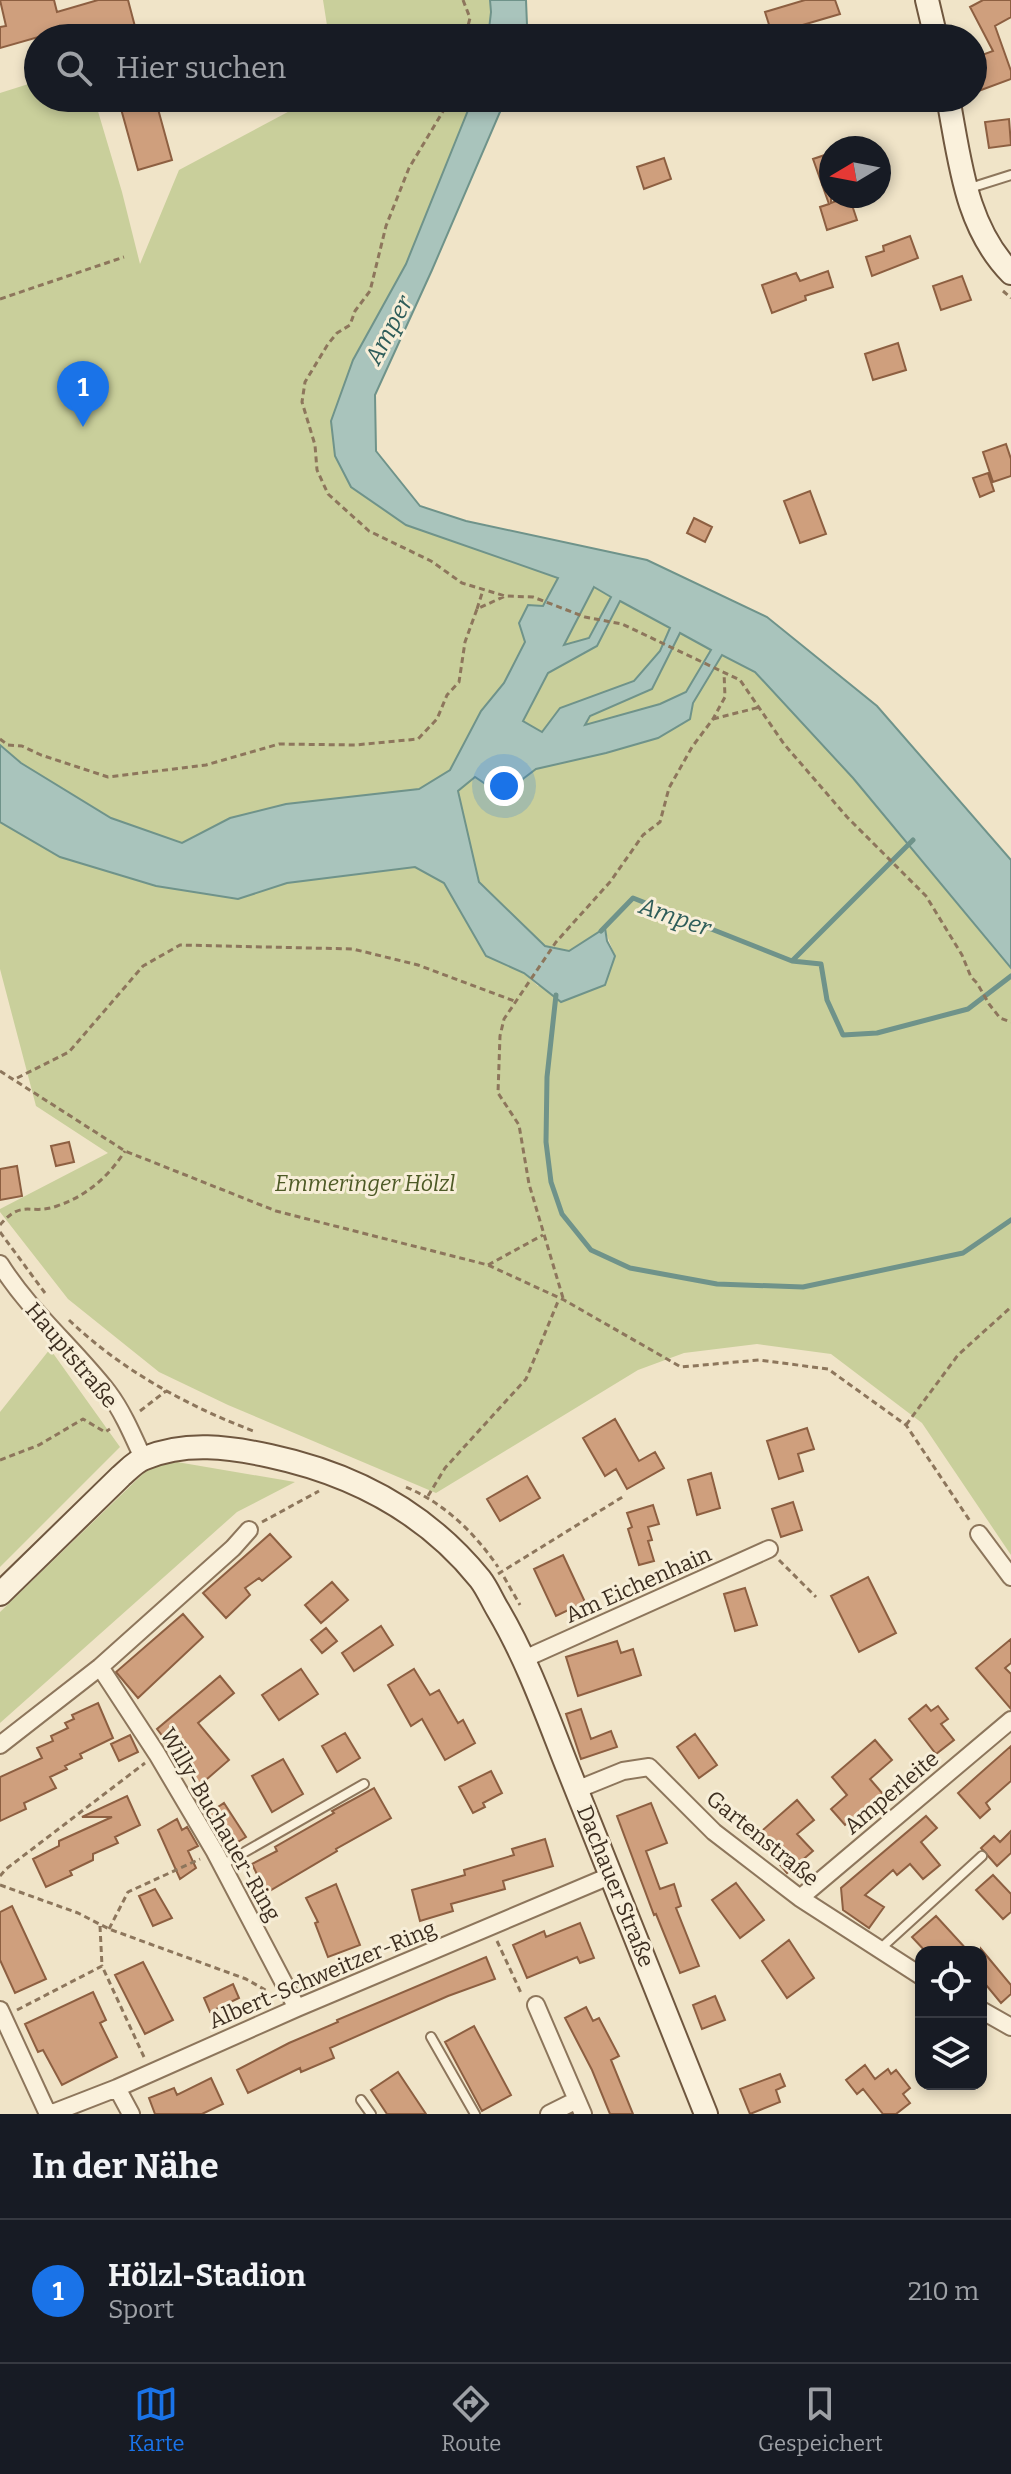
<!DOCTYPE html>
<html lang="de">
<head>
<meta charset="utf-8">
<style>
  body { margin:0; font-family:Bitter,serif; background:#20242c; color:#f1f3f6 }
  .controls { position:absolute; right:24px; bottom:24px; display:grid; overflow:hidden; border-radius:16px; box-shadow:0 4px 12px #0003 }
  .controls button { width:72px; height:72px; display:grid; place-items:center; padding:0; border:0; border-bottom:2px solid #363941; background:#171b24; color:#f1f3f6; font:40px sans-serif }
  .compass { position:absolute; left:819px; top:136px; width:72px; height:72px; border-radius:50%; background:#171b24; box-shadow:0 4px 12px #0003; rotate:260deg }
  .you { position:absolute; left:504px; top:786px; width:28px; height:28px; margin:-20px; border:6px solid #fff; border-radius:50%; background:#1a73e8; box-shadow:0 0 0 12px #1a73e833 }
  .badge { display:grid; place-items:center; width:52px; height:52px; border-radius:50%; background:#1a73e8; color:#fff; font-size:26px; font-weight:700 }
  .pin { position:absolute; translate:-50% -66px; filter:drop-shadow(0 2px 4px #0008) }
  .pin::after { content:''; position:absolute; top:42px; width:28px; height:24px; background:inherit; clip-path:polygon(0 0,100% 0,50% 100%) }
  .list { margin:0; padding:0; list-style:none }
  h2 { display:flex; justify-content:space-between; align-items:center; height:104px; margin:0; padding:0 32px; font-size:34px }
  h2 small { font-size:26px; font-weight:400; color:#9ea1a6 }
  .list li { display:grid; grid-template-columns:52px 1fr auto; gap:24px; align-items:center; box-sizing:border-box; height:144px; padding:0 32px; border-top:2px solid #363941 }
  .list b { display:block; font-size:30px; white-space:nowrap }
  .list p { margin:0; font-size:26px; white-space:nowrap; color:#9ea1a6 }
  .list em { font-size:26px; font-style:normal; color:#9ea1a6 }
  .icon { flex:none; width:44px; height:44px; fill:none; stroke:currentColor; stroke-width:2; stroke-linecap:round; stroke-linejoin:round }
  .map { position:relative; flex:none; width:1011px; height:2114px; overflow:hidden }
  .search { position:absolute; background:#171b24; box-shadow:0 4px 12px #0003; left:24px; right:24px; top:24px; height:88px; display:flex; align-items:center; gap:20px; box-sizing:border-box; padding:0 28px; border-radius:44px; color:#9ea1a6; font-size:30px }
  .sheet { height:248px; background:#171b24 }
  nav { display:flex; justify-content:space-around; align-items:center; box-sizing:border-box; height:112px; border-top:2px solid #363941; background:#171b24; font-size:22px; color:#9ea1a6 }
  nav a { display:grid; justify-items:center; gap:4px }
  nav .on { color:#1a73e8 }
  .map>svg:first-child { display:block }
</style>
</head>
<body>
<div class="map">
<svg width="1011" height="2114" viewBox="0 0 1011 2114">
  <rect width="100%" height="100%" fill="#f0e4c8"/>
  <path fill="#c9cf9b" d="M 323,0 L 490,0 L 491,12 L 488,38 L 329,38 Z
    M 38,81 L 38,98 L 94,98 L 122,192 L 140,264 L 179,170 L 314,98 L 473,98 L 406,264 L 353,360 L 335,456 L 351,487 L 406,525 L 559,578 L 543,606 L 519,623 L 526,642 L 504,683 L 481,711 L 450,770 L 419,789 L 286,804 L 230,818 L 182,843 L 112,818 L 21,763 L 0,745 L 0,93 Z
    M 594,587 L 755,672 L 853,778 L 1011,968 L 1011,1555 L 922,1423 L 831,1354 L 757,1344 L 684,1353 L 638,1370 L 436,1493 L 228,1405 L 159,1372 L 68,1299 L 0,1212 L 0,1209 L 108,1153 L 36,1106 L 0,969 L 0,822 L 60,857 L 156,886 L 238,899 L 287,883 L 415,867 L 444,883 L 486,956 L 524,973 L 538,986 L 615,956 L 604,928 L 569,951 L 545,946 L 479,882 L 458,791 L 508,748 Z
    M 50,1349 L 120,1447 L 0,1567 L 0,1412 Z
    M 177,1462 L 295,1482 L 237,1512 L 0,1723 L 0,1612 L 150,1467 Z"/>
  <path fill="#a9c4bc" stroke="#6f938a" stroke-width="2" fill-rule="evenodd" d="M 490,0 L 526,0 L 527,25 L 523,38 L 488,38 L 491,12 Z
    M 473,98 L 506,98 L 432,270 L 375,395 L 376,451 L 420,506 L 466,521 L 647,560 L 767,617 L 877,706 L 1011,860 L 1011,968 L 853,778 L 755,672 L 722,655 L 693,703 L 690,719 L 658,738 L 606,753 L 536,769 L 511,788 L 487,785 L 475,777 L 458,791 L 479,882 L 545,946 L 569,951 L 605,928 L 607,941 L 615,956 L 605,985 L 561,1002 L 524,973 L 486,956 L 444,883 L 415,867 L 287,883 L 238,899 L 156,886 L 60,857 L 0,822 L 0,745 L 21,763 L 111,818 L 182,843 L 230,818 L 286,804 L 419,789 L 450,770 L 481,711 L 504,683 L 525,642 L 519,623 L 528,605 L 543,606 L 558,578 L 406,525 L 351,487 L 335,456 L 331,421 L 353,360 L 406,264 ZM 594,587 L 611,597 L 589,638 L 564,645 ZM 620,601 L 670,628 L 660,651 L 634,681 L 560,708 L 542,732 L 523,721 L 548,673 L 597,646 ZM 680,633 L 711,650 L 686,692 L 660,704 L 585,725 L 590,716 L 652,689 Z"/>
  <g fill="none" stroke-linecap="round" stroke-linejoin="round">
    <path stroke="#6f938a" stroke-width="5" d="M 601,931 L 633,898 L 792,961 L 821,964 L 827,1000 L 843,1035 L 877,1033 L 968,1009 L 1011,976
      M 793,960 L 913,840
      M 556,995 L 547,1077 L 546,1142 L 551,1182 L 562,1214 L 591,1250 L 630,1268 L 717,1284 L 803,1287 L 963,1253 L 1011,1220"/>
  </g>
  <path fill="#cf9f7d" stroke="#8d5f41" stroke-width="2" d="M 0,0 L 54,0 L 57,12 L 98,0 L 128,0 L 138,38 L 66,38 L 63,30 L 0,48 L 0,27 L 6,26 Z
    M 805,0 L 835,0 L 840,14 L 772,34 L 765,12 Z
    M 983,0 L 1011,0 L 1011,17 L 995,26 L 1011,71 L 1011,79 L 973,93 L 973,76 L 984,72 L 979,56 L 993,51 L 970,7 Z
    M 118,98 L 155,98 L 172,160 L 138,170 Z
    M 1009,119 L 1011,145 L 989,148 L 985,122 Z
    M 831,153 L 831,203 L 849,196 L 857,220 L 827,230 L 820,207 L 829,204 L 813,159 Z
    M 664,158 L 671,179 L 644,189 L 637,167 Z
    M 910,236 L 918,258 L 872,276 L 866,257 L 884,251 L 883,246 Z
    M 828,271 L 833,287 L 805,296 L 806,300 L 772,313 L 762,285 L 796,273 L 800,281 Z
    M 962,276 L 971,300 L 941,310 L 933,286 Z
    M 898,343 L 906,370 L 873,380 L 865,354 Z
    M 1006,444 L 1011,459 L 1011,476 L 993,482 L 983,452 Z
    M 988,473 L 994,491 L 980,497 L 973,478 Z
    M 810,491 L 826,534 L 800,543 L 784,501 Z
    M 694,518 L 712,527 L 705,542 L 687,533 Z
    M 69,1142 L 74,1162 L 56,1166 L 51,1146 Z
    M 17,1166 L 22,1196 L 0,1200 L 0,1169 Z
    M 615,1419 L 639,1461 L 655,1452 L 664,1468 L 627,1489 L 616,1469 L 605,1476 L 583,1438 Z
    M 807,1428 L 814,1449 L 798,1454 L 803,1471 L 779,1479 L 767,1441 Z
    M 711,1473 L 720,1508 L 697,1515 L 688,1480 Z
    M 527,1476 L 540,1498 L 500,1521 L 487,1499 Z
    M 793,1502 L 802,1530 L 781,1537 L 772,1509 Z
    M 653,1505 L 659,1524 L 648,1527 L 652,1540 L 648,1541 L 654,1561 L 639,1565 L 628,1529 L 632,1527 L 627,1513 Z
    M 270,1534 L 291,1557 L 262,1581 L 259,1578 L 245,1588 L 250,1595 L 226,1618 L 203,1593 Z
    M 563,1555 L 585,1602 L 556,1616 L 534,1569 Z
    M 868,1577 L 896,1633 L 859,1652 L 831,1596 Z
    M 332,1582 L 348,1600 L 321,1623 L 305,1605 Z
    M 745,1588 L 757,1625 L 735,1631 L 724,1594 Z
    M 183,1614 L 203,1637 L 138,1698 L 116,1672 Z
    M 381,1626 L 393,1645 L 354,1671 L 342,1653 Z
    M 326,1628 L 337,1641 L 322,1653 L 311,1640 Z
    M 1011,1639 L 1011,1663 L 1005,1668 L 1011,1674 L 1011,1709 L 976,1668 Z
    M 617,1641 L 621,1653 L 633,1649 L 641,1675 L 578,1696 L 566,1657 Z
    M 301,1669 L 318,1694 L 279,1720 L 262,1695 Z
    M 414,1669 L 430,1695 L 439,1690 L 458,1723 L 463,1720 L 475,1743 L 445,1760 L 422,1719 L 411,1726 L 388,1685 Z
    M 220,1676 L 234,1693 L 198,1723 L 229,1760 L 200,1785 L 157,1729 Z
    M 98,1703 L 113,1738 L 80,1754 L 82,1758 L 65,1766 L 67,1769 L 50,1777 L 56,1788 L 24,1803 L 26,1809 L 0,1821 L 0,1777 L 42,1758 L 37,1748 L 53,1741 L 51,1736 L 68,1728 L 65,1723 L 74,1719 L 72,1715 Z
    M 926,1705 L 931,1711 L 938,1706 L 948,1719 L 941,1724 L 954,1740 L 936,1754 L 909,1719 Z
    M 581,1709 L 591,1739 L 611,1731 L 617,1747 L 581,1759 L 566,1714 Z
    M 345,1733 L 360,1758 L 337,1772 L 322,1746 Z
    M 695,1734 L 717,1765 L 699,1778 L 677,1747 Z
    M 130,1735 L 138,1752 L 119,1761 L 111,1744 Z
    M 875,1740 L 892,1760 L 870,1779 L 888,1800 L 869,1817 L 863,1811 L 845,1825 L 831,1809 L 847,1795 L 832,1777 Z
    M 1011,1746 L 1011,1781 L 986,1803 L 990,1809 L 980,1818 L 958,1793 Z
    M 283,1759 L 303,1794 L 272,1812 L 252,1776 Z
    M 491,1771 L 502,1793 L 483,1803 L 485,1807 L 473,1813 L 459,1787 Z
    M 374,1788 L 391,1818 L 336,1849 L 337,1851 L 266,1893 L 252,1864 L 277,1851 L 275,1847 L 334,1813 L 332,1811 Z
    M 127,1796 L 140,1825 L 115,1837 L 118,1843 L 93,1854 L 93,1860 L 70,1871 L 72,1875 L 46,1887 L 33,1859 L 59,1846 L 59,1841 L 112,1817 L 82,1817 Z
    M 797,1800 L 814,1820 L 797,1834 L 813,1851 L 787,1873 L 756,1836 Z
    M 224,1803 L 246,1837 L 226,1849 L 206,1815 Z
    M 651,1803 L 667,1843 L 646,1851 L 660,1889 L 674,1884 L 681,1906 L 676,1908 L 699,1966 L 680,1973 L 656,1914 L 654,1915 L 617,1816 Z
    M 926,1816 L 937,1828 L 921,1842 L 940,1865 L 923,1879 L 910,1864 L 897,1875 L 893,1870 L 865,1895 L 884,1907 L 869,1928 L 843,1910 L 841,1888 Z
    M 177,1819 L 182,1830 L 187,1827 L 198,1846 L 188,1851 L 196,1868 L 180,1879 L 158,1830 Z
    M 1011,1831 L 1011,1853 L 997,1866 L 981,1848 L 994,1836 L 1000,1842 Z
    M 545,1839 L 553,1866 L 503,1881 L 505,1889 L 451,1904 L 453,1911 L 420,1921 L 412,1890 L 465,1875 L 464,1870 L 514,1855 L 512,1849 Z
    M 993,1875 L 1011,1894 L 1011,1912 L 1003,1919 L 976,1890 Z
    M 736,1883 L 764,1920 L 740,1938 L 712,1900 Z
    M 336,1884 L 360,1945 L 328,1957 L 315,1923 L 318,1922 L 306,1898 Z
    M 155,1889 L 172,1918 L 153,1926 L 139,1896 Z
    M 12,1906 L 46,1979 L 15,1993 L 0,1960 L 0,1912 Z
    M 936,1916 L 969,1952 L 926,1952 L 912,1937 Z
    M 580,1923 L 594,1958 L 580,1963 L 577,1957 L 527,1978 L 513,1945 L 544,1931 L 546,1937 Z
    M 789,1940 L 814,1978 L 787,1998 L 762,1961 Z
    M 981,1949 L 1011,1985 L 1011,1994 L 1001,2003 L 981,1979 Z
    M 486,1957 L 495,1979 L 448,1996 L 330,2048 L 334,2058 L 301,2072 L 300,2068 L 248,2093 L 237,2070 L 289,2043 L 338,2022 L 337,2020 Z
    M 143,1962 L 173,2020 L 145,2034 L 115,1975 Z
    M 233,1984 L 239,1998 L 210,2012 L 204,1998 Z
    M 93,1992 L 106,2020 L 100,2023 L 117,2057 L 62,2085 L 43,2050 L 38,2052 L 25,2024 Z
    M 715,1996 L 725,2020 L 702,2029 L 693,2005 Z
    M 586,2007 L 593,2021 L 599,2018 L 619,2056 L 611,2060 L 633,2114 L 610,2114 L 592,2070 L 565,2018 Z
    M 474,2026 L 511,2095 L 482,2111 L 445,2042 Z
    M 865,2065 L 875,2079 L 888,2069 L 891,2074 L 896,2070 L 910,2088 L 903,2094 L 910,2103 L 896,2114 L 883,2114 L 863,2089 L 857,2094 L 846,2080 Z
    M 398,2072 L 426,2114 L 387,2114 L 371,2090 Z
    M 780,2074 L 785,2086 L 776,2090 L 780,2102 L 750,2114 L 740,2089 Z
    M 211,2078 L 223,2104 L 202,2114 L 155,2114 L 149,2098 L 174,2088 L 177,2095 Z"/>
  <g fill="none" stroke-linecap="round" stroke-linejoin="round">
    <defs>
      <path id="lane" d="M 970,188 L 1011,175
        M 222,1865 L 364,1784
        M 880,1949 L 982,1856
        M 431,2037 L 475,2114
        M 361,2100 L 371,2114"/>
      <path id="street" d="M 0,1264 C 30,1312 74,1348 108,1392 C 123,1412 133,1436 143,1458
        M 979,1534 L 1011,1577
        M 524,1659 L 769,1549
        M 100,1667 L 157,1754 L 215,1852 L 297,2008
        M 0,1745 L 100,1667 L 233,1548 L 249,1530
        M 576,1790 L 623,1771 L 649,1767 L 714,1832 L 800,1898 L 921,1976
        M 800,1898 L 1011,1720
        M 536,2005 L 583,2114
        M 0,2010 L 48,2114
        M 981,2010 L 1011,2027
        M 117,2088 L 131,2114
        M 50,2114 L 117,2088 L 297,2008 L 612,1875
        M 549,2114 L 577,2100"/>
      <path id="secondary" d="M 927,0 L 936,38
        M 948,98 C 960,160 965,226 1011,273
        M 0,1594 L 121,1476 C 128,1470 136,1461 145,1458 C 186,1441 229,1447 270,1456 C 354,1474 426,1512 480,1579 C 487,1588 492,1600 498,1610 C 528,1661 547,1716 569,1771 C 615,1885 661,1999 706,2114"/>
    </defs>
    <use href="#lane" stroke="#8d765c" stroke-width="12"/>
    <use href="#street" stroke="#8d765c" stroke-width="20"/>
    <use href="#secondary" stroke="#6f573f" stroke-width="26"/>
    <path stroke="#8d765c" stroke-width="3" stroke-dasharray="6 4" stroke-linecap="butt" d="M 463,0 L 470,18 L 465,38
      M 448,98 L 445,108 L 409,168 L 386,226 L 370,291 L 355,311 L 350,325 L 337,333 L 328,344 L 305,382 L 302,402 L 315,445 L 317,470 L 328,494 L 369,531 L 431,561 L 462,583 L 505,596 L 533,597 L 585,617 L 622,624 L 740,680 L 784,744 L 847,817 L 926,896 L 962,955 L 971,977 L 977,983 L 989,1004 L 1000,1018 L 1011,1022
      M 1003,291 L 1011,298
      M 0,299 L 124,257
      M 477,609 L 483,590
      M 713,719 L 760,707
      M 0,739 L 8,745 L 22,746 L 41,755 L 108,777 L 206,765 L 279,744 L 355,745 L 418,739 L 437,719 L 447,695 L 459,682 L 465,642 L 477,609 L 505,596
      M 0,1071 L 125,1151 L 276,1211 L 488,1265 L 564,1300 L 681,1367 L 759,1360 L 828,1369 L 906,1425 L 970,1521
      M 17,1078 L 69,1052 L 143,966 L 180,945 L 353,949 L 418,965 L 517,1002
      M 0,1225 C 23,1198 30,1216 57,1206 C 87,1196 109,1176 125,1151
      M 0,1232 L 45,1293
      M 488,1265 L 543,1235
      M 563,1298 L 529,1184 L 519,1125 L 498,1093 L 500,1036 L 504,1019 L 556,942 L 610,882 L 643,835 L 660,822 L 669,788 L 692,747 L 713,719 L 725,697 L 724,672
      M 69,1320 C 121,1370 189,1407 256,1432
      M 140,1411 L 166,1391
      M 906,1425 L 958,1355 L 1011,1307
      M 0,1460 L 39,1445 L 83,1419 L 105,1432 L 110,1429
      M 406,1487 C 445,1504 474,1532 498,1567
      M 428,1496 L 445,1468 L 526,1379 L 559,1299
      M 262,1522 L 319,1491
      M 779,1560 L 816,1597
      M 498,1574 L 624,1496
      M 504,1577 L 520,1605
      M 1010,1834 L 1011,1833
      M 0,1876 L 6,1869 L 145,1763
      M 0,1885 L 78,1913 L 109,1929 L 246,1979 L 267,1991
      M 100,1926 L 102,1966
      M 109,1929 L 128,1892 L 200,1859
      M 497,1941 L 522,1995
      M 17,2010 L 102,1966 L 144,2057"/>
    <use href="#lane" stroke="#faf1dc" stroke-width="8"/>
    <use href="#street" stroke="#faf1dc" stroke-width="16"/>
    <use href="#secondary" stroke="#faf1dc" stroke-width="22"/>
  </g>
  <g text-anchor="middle" stroke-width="6" stroke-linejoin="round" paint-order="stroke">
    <g font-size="22" font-style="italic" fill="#4d5a26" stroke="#f7eed8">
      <text x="365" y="1191">Emmeringer Hölzl</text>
    </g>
    <g font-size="22" fill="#3d2e20" stroke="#f7eed8">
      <text transform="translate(72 1355) rotate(50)" y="8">Hauptstraße</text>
      <text transform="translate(638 1584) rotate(-24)" y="8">Am Eichenhain</text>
      <text transform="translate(891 1792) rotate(-40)" y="8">Amperleite</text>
      <text transform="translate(221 1824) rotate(60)" y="8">Willy-Buchauer-Ring</text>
      <text transform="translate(763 1838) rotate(39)" y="8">Gartenstraße</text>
      <text transform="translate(616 1886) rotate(68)" y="8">Dachauer Straße</text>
      <text transform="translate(322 1974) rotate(-23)" y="8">Albert-Schweitzer-Ring</text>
    </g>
    <g font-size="24" font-style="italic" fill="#2f5d5a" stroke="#f7eed8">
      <text transform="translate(389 330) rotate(-62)" y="8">Amper</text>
      <text transform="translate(675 917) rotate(19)" y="8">Amper</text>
    </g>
  </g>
</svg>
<div class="controls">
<button><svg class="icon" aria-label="locate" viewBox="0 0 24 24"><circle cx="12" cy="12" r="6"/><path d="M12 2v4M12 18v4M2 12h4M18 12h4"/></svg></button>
<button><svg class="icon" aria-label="layers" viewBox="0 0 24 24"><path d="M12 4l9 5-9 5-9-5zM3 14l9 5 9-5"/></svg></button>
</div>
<svg class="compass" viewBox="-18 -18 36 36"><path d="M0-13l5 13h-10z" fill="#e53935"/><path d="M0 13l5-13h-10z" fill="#9ea1a6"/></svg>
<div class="you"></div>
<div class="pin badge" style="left:83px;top:427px">1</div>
<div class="search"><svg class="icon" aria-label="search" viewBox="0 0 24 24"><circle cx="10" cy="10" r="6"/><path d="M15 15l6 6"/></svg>Hier suchen</div>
</div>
<section class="sheet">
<h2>In der Nähe<small></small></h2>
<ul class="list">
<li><span class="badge">1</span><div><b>Hölzl-Stadion</b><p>Sport</p></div><em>210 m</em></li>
</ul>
</section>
<nav>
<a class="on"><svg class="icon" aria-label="map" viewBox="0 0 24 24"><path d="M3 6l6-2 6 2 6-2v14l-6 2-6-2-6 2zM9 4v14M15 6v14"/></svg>Karte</a>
<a><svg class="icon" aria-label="directions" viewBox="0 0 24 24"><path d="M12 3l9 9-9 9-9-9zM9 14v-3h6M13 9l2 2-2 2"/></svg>Route</a>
<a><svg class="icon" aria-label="saved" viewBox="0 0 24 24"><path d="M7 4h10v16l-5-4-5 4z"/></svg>Gespeichert</a>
</nav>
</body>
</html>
